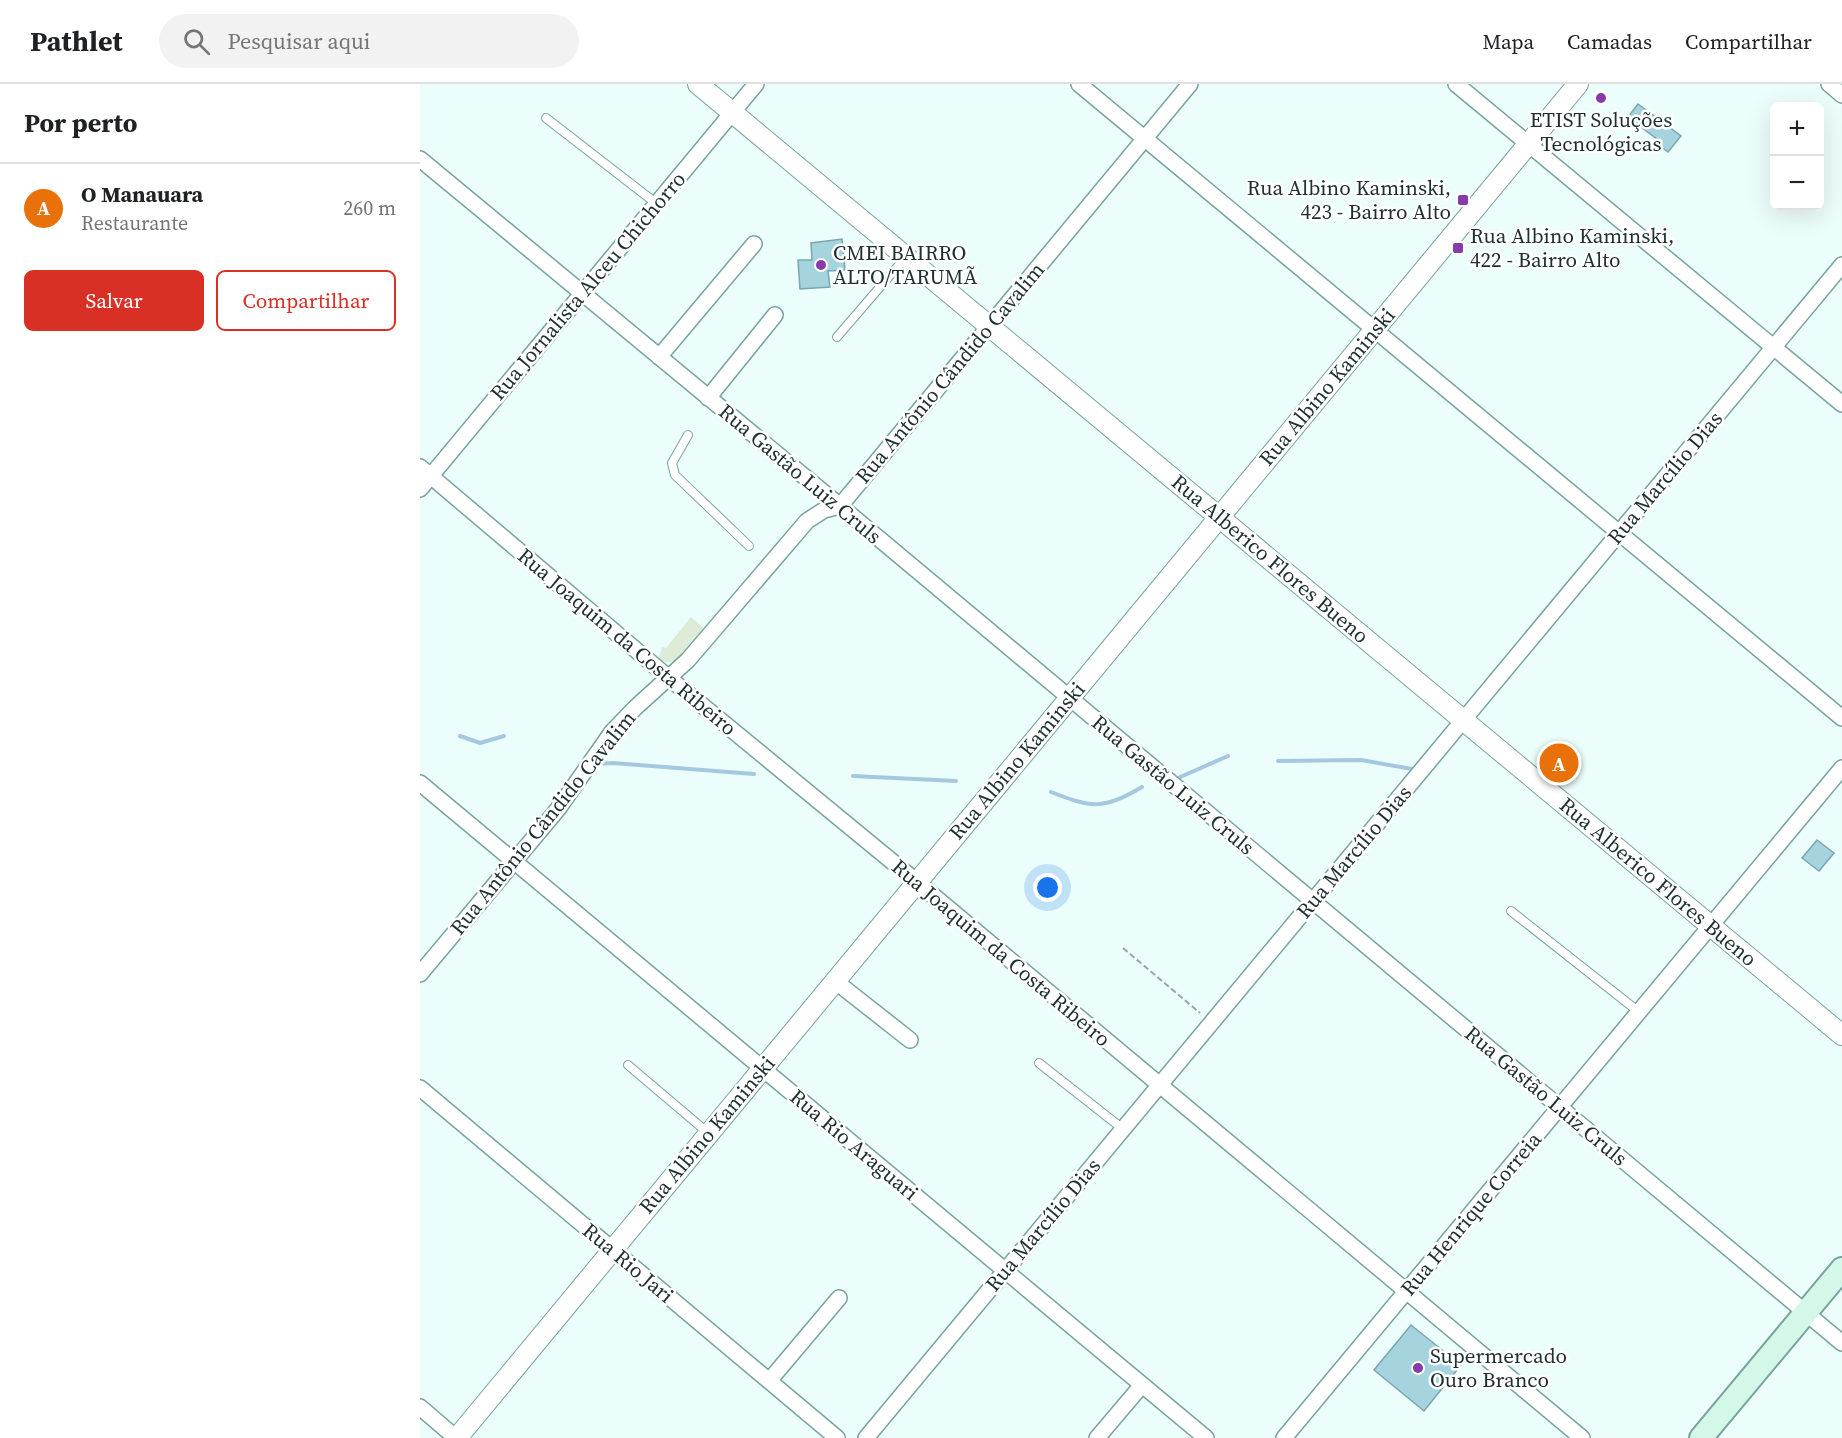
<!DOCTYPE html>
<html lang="pt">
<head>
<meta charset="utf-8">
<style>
  body { margin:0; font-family:"Source Serif 4",serif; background:#f2f2f2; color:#202124 }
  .controls { position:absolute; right:18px; top:18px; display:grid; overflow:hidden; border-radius:9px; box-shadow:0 6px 24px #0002 }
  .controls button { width:54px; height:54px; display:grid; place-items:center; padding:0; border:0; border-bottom:2px solid #e0e0e0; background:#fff; color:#202124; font:30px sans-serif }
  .you { position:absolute; left:628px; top:804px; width:21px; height:21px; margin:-15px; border:4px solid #fff; border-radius:50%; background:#1a73e8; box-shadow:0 0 0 9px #1a73e833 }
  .badge { display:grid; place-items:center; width:39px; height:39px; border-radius:50%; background:#d93025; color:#fff; font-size:20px; font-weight:700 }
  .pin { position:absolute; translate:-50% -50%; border:3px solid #fff; box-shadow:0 2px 6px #0006 }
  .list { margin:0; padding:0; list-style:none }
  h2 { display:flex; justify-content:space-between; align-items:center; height:78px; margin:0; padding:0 24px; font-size:26px }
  h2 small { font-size:20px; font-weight:400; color:#757577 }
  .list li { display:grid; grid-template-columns:39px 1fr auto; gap:18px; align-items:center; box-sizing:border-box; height:90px; padding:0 24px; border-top:2px solid #e0e0e0 }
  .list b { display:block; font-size:22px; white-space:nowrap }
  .list p { margin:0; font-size:20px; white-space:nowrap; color:#757577 }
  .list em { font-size:20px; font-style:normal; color:#757577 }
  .actions { display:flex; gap:12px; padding:18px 24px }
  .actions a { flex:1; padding:14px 0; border:2px solid #d93025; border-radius:9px; text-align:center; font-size:21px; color:#d93025 }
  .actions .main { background:#d93025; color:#fff }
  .icon { flex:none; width:33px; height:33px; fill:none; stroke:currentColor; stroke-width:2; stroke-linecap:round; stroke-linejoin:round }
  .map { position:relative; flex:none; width:1422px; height:1354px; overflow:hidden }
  header { display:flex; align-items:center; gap:36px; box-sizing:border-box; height:84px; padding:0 30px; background:#fff; border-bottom:2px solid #e0e0e0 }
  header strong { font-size:28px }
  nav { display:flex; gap:33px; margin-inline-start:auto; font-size:21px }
  .search { width:420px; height:54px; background:#f2f2f2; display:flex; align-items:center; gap:15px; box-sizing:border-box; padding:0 21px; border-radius:33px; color:#757577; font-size:22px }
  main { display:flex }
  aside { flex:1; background:#fff }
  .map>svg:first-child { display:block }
</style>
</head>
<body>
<header>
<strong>Pathlet</strong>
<div class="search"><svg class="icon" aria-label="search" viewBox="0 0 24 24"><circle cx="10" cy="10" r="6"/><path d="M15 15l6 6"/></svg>Pesquisar aqui</div>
<nav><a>Mapa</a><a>Camadas</a><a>Compartilhar</a></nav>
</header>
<main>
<aside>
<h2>Por perto<small></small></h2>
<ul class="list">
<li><span class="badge" style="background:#e8710a">A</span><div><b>O Manauara</b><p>Restaurante</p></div><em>260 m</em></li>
</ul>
<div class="actions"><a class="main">Salvar</a><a>Compartilhar</a></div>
</aside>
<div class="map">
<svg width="1422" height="1354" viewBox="0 0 1422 1354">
  <rect width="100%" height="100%" fill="#ecfefb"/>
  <path fill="#ddecd7" d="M 271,533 L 286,546 C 272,561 261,585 238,576 L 242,563 L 246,564 Z"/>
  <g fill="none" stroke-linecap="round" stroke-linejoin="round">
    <path stroke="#a4c8e0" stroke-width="4" d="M 40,652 L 60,659 L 84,652
      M 858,677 L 941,676 L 992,685
      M 176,680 L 193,679 L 334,690
      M 433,692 L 536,697
      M 758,694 L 808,672
      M 631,708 C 672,724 683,726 722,703"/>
  </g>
  <path fill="#a5d4de" stroke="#7ba6b0" stroke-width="1.5" d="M 1218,20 L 1261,52 L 1248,68 L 1236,59 L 1238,56 L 1208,33 Z
    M 422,155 L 425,186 L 408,187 L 410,203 L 380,205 L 378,176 L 392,176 L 391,159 Z
    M 1397,756 L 1414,769 L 1399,787 L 1382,774 Z
    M 991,1241 L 1041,1281 L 1004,1327 L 954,1286 Z"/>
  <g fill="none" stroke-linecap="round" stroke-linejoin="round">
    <defs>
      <path id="service" d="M 126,34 L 237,120
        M 417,253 L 485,174
        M 268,351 L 252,379 L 255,391 L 329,462
        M 1091,827 L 1219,928
        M 619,979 L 703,1045
        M 208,981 L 287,1048"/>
      <path id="minor" d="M 659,0 L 1422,634
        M 1036,0 L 1422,320
        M 1409,0 L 1422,11
        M 0,75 L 420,422 L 1422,1259
        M 239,273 L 334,160
        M 288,314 L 355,231
        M 0,383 L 249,594 L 497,798 L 1162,1354
        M 0,405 L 336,0
        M 0,699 L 786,1354
        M 0,890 L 138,725 L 192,648 L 216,623 L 268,576 L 387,437 L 404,426 L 420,422 L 770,0
        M 415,897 L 490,956
        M 0,1004 L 417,1354
        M 349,1297 L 419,1214
        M 0,1323 L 36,1354
        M 446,1354 L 1422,181
        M 677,1354 L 722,1301
        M 864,1354 L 1422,684"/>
      <path id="tertiary" d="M 278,0 L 1422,951
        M 37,1354 L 1158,0"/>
      <path id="secondary" d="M 1281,1354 L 1422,1185"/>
    </defs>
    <use href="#service" stroke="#77a39e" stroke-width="10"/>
    <use href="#minor" stroke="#77a39e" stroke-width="18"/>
    <use href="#tertiary" stroke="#77a39e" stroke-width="22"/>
    <use href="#secondary" stroke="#77a39e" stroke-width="26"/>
    <path stroke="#96a8a5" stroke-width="2" stroke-dasharray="6 3" stroke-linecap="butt" d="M 703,864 L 780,929"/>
    <use href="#service" stroke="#fff" stroke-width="8"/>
    <use href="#minor" stroke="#fff" stroke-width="15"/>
    <use href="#tertiary" stroke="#fff" stroke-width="20"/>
    <use href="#secondary" stroke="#d3f8e8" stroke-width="22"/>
  </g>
  <g fill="#873bab" stroke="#fff" stroke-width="2">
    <circle cx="1181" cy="14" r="6"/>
    <rect x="1037" y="110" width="12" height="12" rx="3"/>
    <rect x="1032" y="158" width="12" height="12" rx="3"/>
    <circle cx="401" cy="181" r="6"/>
    <circle cx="998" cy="1284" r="6"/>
  </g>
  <g text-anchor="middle" stroke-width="5" stroke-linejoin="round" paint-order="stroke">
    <g font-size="21" fill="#1e302e" stroke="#fff" text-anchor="start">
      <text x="1181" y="43" text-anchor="middle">ETIST Soluções<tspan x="1181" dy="24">Tecnológicas</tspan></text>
      <text x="1031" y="111" text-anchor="end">Rua Albino Kaminski,<tspan x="1031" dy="24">423 - Bairro Alto</tspan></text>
      <text x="1050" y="159">Rua Albino Kaminski,<tspan x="1050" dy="24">422 - Bairro Alto</tspan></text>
      <text x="413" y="176">CMEI BAIRRO<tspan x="413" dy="24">ALTO/TARUMÃ</tspan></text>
      <text x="1010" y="1279">Supermercado<tspan x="1010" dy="24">Ouro Branco</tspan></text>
    </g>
    <g font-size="21" fill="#1e302e" stroke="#fff">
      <text transform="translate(168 202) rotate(-50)" y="7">Rua Jornalista Alceu Chichorro</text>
      <text transform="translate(530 289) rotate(-50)" y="7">Rua Antônio Cândido Cavalim</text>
      <text transform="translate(907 303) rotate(-50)" y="7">Rua Albino Kaminski</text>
      <text transform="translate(380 390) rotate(40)" y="7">Rua Gastão Luiz Cruls</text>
      <text transform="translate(1245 394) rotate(-50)" y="7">Rua Marcílio Dias</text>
      <text transform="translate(850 475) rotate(40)" y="7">Rua Alberico Flores Bueno</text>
      <text transform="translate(207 558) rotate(40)" y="7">Rua Joaquim da Costa Ribeiro</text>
      <text transform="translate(597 677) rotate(-50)" y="7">Rua Albino Kaminski</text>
      <text transform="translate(753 701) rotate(40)" y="7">Rua Gastão Luiz Cruls</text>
      <text transform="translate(123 739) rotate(-51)" y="7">Rua Antônio Cândido Cavalim</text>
      <text transform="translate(934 768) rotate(-50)" y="7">Rua Marcílio Dias</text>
      <text transform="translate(1238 798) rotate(40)" y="7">Rua Alberico Flores Bueno</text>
      <text transform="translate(581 869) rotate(40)" y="7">Rua Joaquim da Costa Ribeiro</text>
      <text transform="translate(1126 1012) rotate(40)" y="7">Rua Gastão Luiz Cruls</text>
      <text transform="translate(287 1051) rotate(-50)" y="7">Rua Albino Kaminski</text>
      <text transform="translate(434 1061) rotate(40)" y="7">Rua Rio Araguari</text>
      <text transform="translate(1051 1130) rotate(-50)" y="7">Rua Henrique Correia</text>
      <text transform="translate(623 1141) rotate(-50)" y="7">Rua Marcílio Dias</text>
      <text transform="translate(208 1179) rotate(40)" y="7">Rua Rio Jari</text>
    </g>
  </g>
</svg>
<div class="controls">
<button>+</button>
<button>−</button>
</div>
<div class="you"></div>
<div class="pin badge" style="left:1139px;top:679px;background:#e8710a">A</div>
</div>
</main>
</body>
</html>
